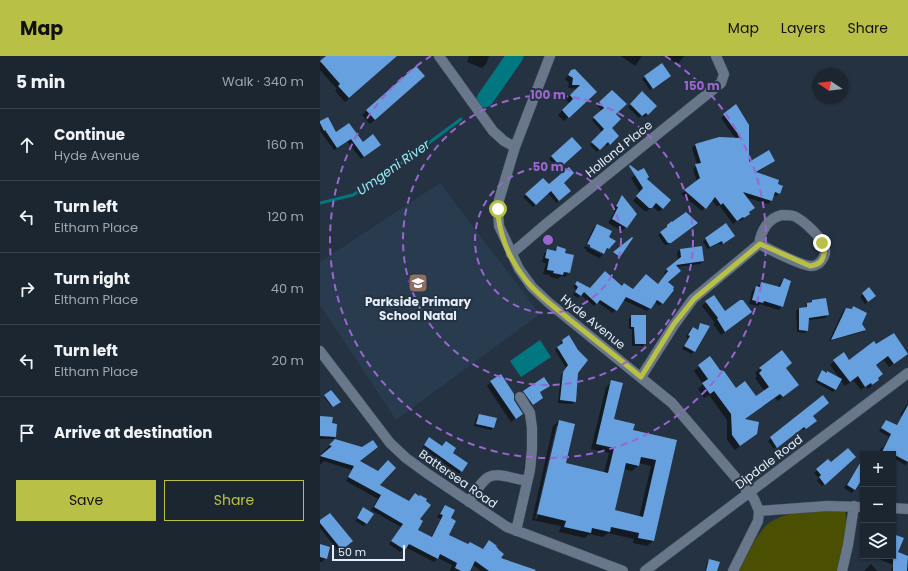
<!DOCTYPE html>
<html lang="en">
<head>
<meta charset="utf-8">
<style>
  body { margin:0; font-family:Poppins,sans-serif; background:#242e39; color:#f1f3f6 }
  .controls { position:absolute; right:12px; bottom:12px; display:grid; overflow:hidden; border-radius:0px; box-shadow:0 1px 3px #0004 }
  .controls button { width:36px; height:36px; display:grid; place-items:center; padding:0; border:0; border-bottom:1px solid #39434d; background:#1b2631; color:#f1f3f6; font:20px sans-serif }
  .compass { position:absolute; left:492px; top:12px; width:36px; height:36px; border-radius:50%; background:#1b2631; box-shadow:0 1px 3px #0004; rotate:283deg }
  .scale { position:absolute; left:12px; bottom:10px; width:73px; box-sizing:border-box; padding-left:4px; border:2px solid #e5eef9; border-top:0; font-size:11px; line-height:14px; white-space:nowrap; color:#e5eef9; -webkit-text-stroke:3px #243241; paint-order:stroke }
  .stop { position:absolute; width:12px; height:12px; margin:-9px; border:3px solid #b9c046; border-radius:50%; background:#fff }
  .stop.end { background:#b9c046; border-color:#fff; box-shadow:0 1px 4px #0008 }
  .list { margin:0; padding:0; list-style:none }
  h2 { display:flex; justify-content:space-between; align-items:center; height:52px; margin:0; padding:0 16px; font-size:17px }
  h2 small { font-size:13px; font-weight:400; color:#a0a5ab }
  .list li { display:grid; grid-template-columns:26px 1fr auto; gap:12px; align-items:center; box-sizing:border-box; height:72px; padding:0 16px; border-top:1px solid #39434d }
  .list b { display:block; font-size:15px; white-space:nowrap }
  .list p { margin:0; font-size:13px; white-space:nowrap; color:#a0a5ab }
  .list em { font-size:13px; font-style:normal; color:#a0a5ab }
  .actions { display:flex; gap:8px; padding:12px 16px }
  .actions a { flex:1; padding:9px 0; border:1px solid #b9c046; border-radius:0px; text-align:center; font-size:14px; color:#b9c046 }
  .actions .main { background:#b9c046; color:#111 }
  .icon { flex:none; width:22px; height:22px; fill:none; stroke:currentColor; stroke-width:2; stroke-linecap:round; stroke-linejoin:round }
  .map { position:relative; flex:none; width:588px; height:515px; overflow:hidden }
  header { display:flex; align-items:center; gap:24px; box-sizing:border-box; height:56px; padding:0 20px; background:#b9c046; color:#111 }
  header strong { font-size:19px }
  nav { display:flex; gap:22px; margin-inline-start:auto; font-size:14px }
  main { display:flex }
  aside { flex:1; background:#1b2631 }
  .map>svg:first-child { display:block }
</style>
</head>
<body>
<header>
<strong>Map</strong>
<nav><a>Map</a><a>Layers</a><a>Share</a></nav>
</header>
<main>
<aside>
<h2>5 min<small>Walk · 340 m</small></h2>
<ul class="list">
<li><svg class="icon" aria-label="ahead" viewBox="0 0 24 24"><path d="M12 20V5M6 11l6-6 6 6"/></svg><div><b>Continue</b><p>Hyde Avenue</p></div><em>160 m</em></li>
<li><svg class="icon" aria-label="left" viewBox="0 0 24 24"><path d="M17 20v-9H6M10 6l-5 5 5 5"/></svg><div><b>Turn left</b><p>Eltham Place</p></div><em>120 m</em></li>
<li><svg class="icon" aria-label="right" viewBox="0 0 24 24"><path d="M7 20v-9h11M14 6l5 5-5 5"/></svg><div><b>Turn right</b><p>Eltham Place</p></div><em>40 m</em></li>
<li><svg class="icon" aria-label="left" viewBox="0 0 24 24"><path d="M17 20v-9H6M10 6l-5 5 5 5"/></svg><div><b>Turn left</b><p>Eltham Place</p></div><em>20 m</em></li>
<li><svg class="icon" aria-label="arrive" viewBox="0 0 24 24"><path d="M6 21V4h12l-3 4 3 4H6"/></svg><div><b>Arrive at destination</b></div></li>
</ul>
<div class="actions"><a class="main">Save</a><a>Share</a></div>
</aside>
<div class="map">
<svg width="588" height="515" viewBox="0 0 588 515">
  <rect width="100%" height="100%" fill="#243241"/>
  <path fill="#293b4f" d="M 120,127 L 220,258 L 76,364 L 0,249 L 0,206 Z"/>
  <path fill="#4a4f02" d="M 492,454 L 522,454 L 525,456 C 531,474 523,497 519,515 L 419,515 C 426,502 438,475 449,467 C 462,458 477,456 492,454 Z"/>
  <path fill="#007781" d="M 220,284 L 231,301 L 201,321 L 190,305 Z"/>
  <path fill="#0007" fill-rule="evenodd" d="M 8,0 L 77,0 L 25,46 L 15,35 L 17,33 L 0,14 L 0,7 Z
    M 149,0 L 169,0 L 166,8 L 162,12 L 147,6 Z
    M 301,0 L 322,0 L 315,10 Z
    M 345,0 L 364,0 L 358,8 Z
    M 96,12 L 100,24 L 50,68 L 42,59 Z
    M 252,15 L 271,40 L 244,65 L 238,59 L 249,47 L 246,44 L 257,33 L 248,32 L 249,27 L 245,23 Z
    M 324,21 L 347,22 L 330,34 L 322,23 Z
    M 292,36 L 295,58 L 290,72 L 298,80 L 287,90 L 285,88 L 277,96 L 270,89 L 282,76 L 272,64 L 282,55 L 277,49 Z
    M 322,37 L 336,50 L 325,61 L 322,59 L 319,62 L 308,51 Z
    M 415,50 L 428,108 L 454,105 L 436,117 L 456,129 L 459,137 L 456,140 L 453,139 L 451,145 L 448,148 L 425,141 L 429,158 L 421,165 L 419,163 L 413,168 L 399,149 L 397,151 L 392,144 L 382,155 L 361,138 L 377,126 L 373,113 L 377,109 L 372,92 L 375,89 L 416,83 L 401,62 Z
    M 0,66 L 15,77 L 29,68 L 43,88 L 57,91 L 41,103 L 27,85 L 14,94 L 0,75 Z
    M 252,82 L 261,92 L 238,113 L 229,103 Z
    M 323,113 L 343,152 L 339,156 L 332,150 L 327,155 L 325,155 L 313,145 L 320,137 L 311,122 Z
    M 223,123 L 229,130 L 243,127 L 247,137 L 236,147 L 228,137 L 213,151 L 203,141 Z
    M 302,141 L 306,171 L 302,175 L 288,167 L 295,155 L 293,154 L 298,145 Z
    M 406,168 L 411,183 L 400,189 L 399,187 L 387,193 L 383,185 Z
    M 277,169 L 287,182 L 294,185 L 283,198 L 266,188 L 273,173 Z
    M 374,169 L 347,189 L 345,189 L 338,179 L 345,174 L 348,170 Z
    M 265,190 L 283,199 L 279,202 L 266,195 L 267,194 L 264,192 Z
    M 381,191 L 383,205 L 380,208 L 357,211 L 347,226 L 353,234 L 339,250 L 335,246 L 327,255 L 303,244 L 293,257 L 277,246 L 274,250 L 261,239 L 258,242 L 253,239 L 256,234 L 253,231 L 257,226 L 270,234 L 302,231 L 313,235 L 338,229 L 346,219 L 344,217 L 358,204 L 357,196 L 360,194 Z
    M 237,192 L 244,198 L 249,216 L 245,221 L 241,220 L 238,223 L 230,221 L 230,219 L 223,218 L 226,207 L 222,206 L 224,198 L 228,194 L 234,195 Z
    M 464,223 L 462,250 L 459,254 L 440,248 L 438,250 L 429,248 L 432,235 L 441,227 L 458,232 L 460,227 Z
    M 549,233 L 552,242 L 545,248 L 540,241 Z
    M 492,245 L 508,259 L 505,262 L 488,264 L 487,274 L 485,277 L 477,276 L 476,255 L 479,252 L 485,252 L 487,248 Z
    M 386,246 L 405,256 L 426,260 L 401,279 L 393,268 L 395,267 L 382,250 Z
    M 526,253 L 545,274 L 542,276 L 509,285 L 523,255 Z
    M 311,260 L 325,287 L 323,290 L 312,290 L 312,273 L 309,273 L 309,263 Z
    M 380,268 L 388,271 L 372,298 L 362,293 L 368,282 L 366,281 L 370,274 L 373,272 L 377,275 Z
    M 242,285 L 257,316 L 255,345 L 252,348 L 238,347 L 241,319 L 246,312 L 235,294 L 241,289 L 240,287 Z
    M 556,290 L 587,298 L 569,311 L 564,304 L 555,310 L 558,324 L 548,333 L 546,330 L 541,334 L 533,324 L 525,330 L 510,309 L 514,305 L 529,305 Z
    M 390,302 L 416,333 L 436,341 L 445,336 L 435,322 L 437,320 L 435,317 L 440,312 L 465,312 L 473,333 L 458,345 L 455,342 L 424,364 L 430,382 L 415,394 L 407,384 L 407,364 L 389,339 L 384,342 L 378,333 L 383,328 L 374,315 Z
    M 502,316 L 515,333 L 513,336 L 495,326 Z
    M 224,322 L 219,337 L 219,344 L 210,351 L 201,339 Z
    M 171,326 L 193,344 L 202,358 L 191,366 L 167,330 Z
    M 292,326 L 293,364 L 312,375 L 356,385 L 333,485 L 327,490 L 313,487 L 314,483 L 288,477 L 283,481 L 269,478 L 265,482 L 239,476 L 241,470 L 212,464 L 233,370 L 239,365 L 244,407 L 284,417 L 289,397 L 271,393 L 286,331 ZM 236,370 L 238,370 L 217,463 L 215,463 ZM 319,407 L 331,410 L 319,461 L 294,455 L 303,413 L 312,415 L 318,410 Z
    M 11,335 L 18,344 L 21,344 L 12,351 L 4,341 Z
    M 503,341 L 492,360 L 493,367 L 483,374 L 481,372 L 454,393 L 448,385 Z
    M 588,347 L 588,406 L 585,409 L 573,402 L 573,398 L 557,398 L 562,391 L 563,392 L 569,381 L 559,375 L 564,368 L 567,365 L 576,370 L 582,360 L 580,359 Z
    M 159,359 L 173,372 L 171,374 L 154,370 L 156,362 Z
    M 0,361 L 11,368 L 15,381 L 13,383 L 0,383 Z
    M 15,384 L 39,405 L 59,429 L 99,464 L 97,474 L 111,481 L 121,463 L 117,461 L 125,450 L 130,462 L 128,479 L 148,489 L 163,493 L 166,489 L 170,515 L 161,515 L 152,508 L 149,515 L 130,515 L 132,509 L 118,502 L 114,506 L 85,491 L 80,496 L 69,488 L 81,471 L 51,454 L 58,443 L 26,425 L 32,414 L 4,405 L 0,409 L 0,399 Z
    M 107,385 L 122,391 L 126,386 L 141,415 L 139,418 L 102,392 Z
    M 535,401 L 502,430 L 497,425 L 499,422 L 494,417 L 508,404 L 511,408 Z
    M 543,403 L 543,430 L 539,427 L 532,437 L 524,432 Z
    M 43,452 L 52,458 L 44,470 L 35,465 Z
    M 0,465 L 29,488 L 19,496 L 0,472 Z
    M 573,478 L 576,497 L 588,501 L 588,515 L 571,515 L 573,509 L 552,500 L 573,500 Z
    M 0,489 L 6,502 L 2,506 L 0,506 Z
    M 389,504 L 396,515 L 385,515 L 387,507 Z
    M 551,508 L 557,515 L 544,515 Z"/>
  <g fill="none" stroke-linecap="round" stroke-linejoin="round">
    <path stroke="#007781" stroke-width="3" d="M 0,147 L 33,139 L 86,104 L 141,63"/>
    <path stroke="#007781" stroke-width="17" d="M 165,43 L 195,0"/>
  </g>
  <path fill="#66a0df" fill-rule="evenodd" d="M 6,0 L 77,0 L 29,42 L 18,30 L 20,28 L 0,5 Z
    M 342,7 L 351,20 L 333,33 L 324,20 Z
    M 96,10 L 105,20 L 55,64 L 46,54 Z
    M 255,13 L 277,36 L 249,62 L 242,54 L 253,43 L 250,39 L 260,29 L 252,29 L 253,22 L 248,19 L 251,14 Z
    M 292,34 L 307,48 L 296,58 L 301,63 L 292,72 L 299,80 L 290,89 L 288,86 L 280,94 L 271,86 L 284,73 L 273,61 L 284,52 L 279,46 Z
    M 322,35 L 337,50 L 328,59 L 326,57 L 322,60 L 310,48 Z
    M 416,48 L 429,69 L 429,106 L 449,94 L 455,105 L 436,116 L 459,124 L 458,128 L 463,130 L 460,138 L 455,136 L 452,145 L 423,136 L 435,152 L 429,156 L 430,158 L 424,162 L 423,161 L 417,165 L 403,147 L 401,149 L 395,141 L 386,153 L 364,134 L 380,122 L 375,108 L 381,107 L 375,88 L 399,81 L 421,82 L 403,58 Z
    M 8,61 L 16,76 L 29,67 L 43,86 L 53,78 L 61,89 L 44,101 L 31,83 L 17,92 L 5,74 L 4,75 L 0,67 L 0,65 Z
    M 252,81 L 262,92 L 241,111 L 231,100 Z
    M 310,109 L 318,115 L 324,112 L 329,121 L 327,123 L 351,144 L 343,153 L 336,147 L 332,152 L 329,152 L 316,140 L 323,132 L 309,110 Z
    M 249,111 L 254,117 L 244,127 L 251,135 L 239,145 L 231,135 L 216,149 L 205,138 L 223,122 L 229,128 Z
    M 302,139 L 317,158 L 307,172 L 292,163 L 298,151 L 296,150 Z
    M 366,156 L 378,167 L 351,187 L 348,187 L 340,176 L 347,171 L 347,169 L 352,165 L 352,166 Z
    M 406,167 L 415,180 L 403,188 L 402,185 L 390,191 L 385,182 Z
    M 277,168 L 292,175 L 289,181 L 296,185 L 289,193 L 287,192 L 284,198 L 270,191 L 270,189 L 267,188 Z
    M 312,181 L 313,182 L 300,201 L 293,196 Z
    M 237,190 L 246,193 L 245,197 L 254,199 L 250,217 L 244,216 L 243,219 L 233,217 L 234,215 L 227,214 L 229,203 L 225,202 L 227,193 L 236,195 Z
    M 382,190 L 384,205 L 356,209 L 361,215 L 348,226 L 354,231 L 353,233 L 354,234 L 343,248 L 337,244 L 331,253 L 306,241 L 297,255 L 280,244 L 277,248 L 264,236 L 261,240 L 255,236 L 258,231 L 255,228 L 257,225 L 270,232 L 285,215 L 302,230 L 304,227 L 313,233 L 326,218 L 338,228 L 348,215 L 346,213 L 361,201 L 360,193 Z
    M 464,222 L 471,225 L 463,251 L 444,245 L 443,247 L 432,244 L 436,230 L 440,231 L 441,226 L 460,231 Z
    M 549,231 L 556,240 L 548,246 L 542,237 Z
    M 394,239 L 405,255 L 420,244 L 423,244 L 432,256 L 405,276 L 397,263 L 398,262 L 385,245 Z
    M 506,242 L 509,259 L 489,262 L 488,275 L 479,274 L 479,252 L 487,251 L 487,247 L 492,246 L 492,244 Z
    M 533,250 L 547,257 L 542,268 L 546,274 L 511,284 L 526,252 L 532,253 Z
    M 311,259 L 326,259 L 326,288 L 315,288 L 314,271 L 311,271 Z
    M 380,267 L 390,270 L 375,296 L 364,290 L 370,280 L 368,279 L 373,271 L 378,274 Z
    M 574,277 L 588,298 L 574,308 L 568,300 L 556,309 L 563,318 L 558,322 L 559,324 L 552,329 L 551,327 L 545,331 L 538,320 L 530,326 L 513,304 L 524,296 L 529,304 L 554,285 L 556,288 Z
    M 249,279 L 258,294 L 268,304 L 258,317 L 256,346 L 240,344 L 243,316 L 248,309 L 237,291 L 243,287 L 242,284 Z
    M 462,294 L 472,307 L 466,312 L 479,329 L 463,341 L 460,338 L 425,363 L 439,366 L 437,378 L 420,390 L 412,379 L 411,358 L 394,335 L 390,338 L 382,327 L 388,323 L 378,309 L 390,300 L 400,314 L 404,315 L 416,332 L 425,325 L 436,340 L 449,331 L 439,317 L 442,314 L 439,312 Z
    M 502,314 L 507,317 L 507,315 L 522,323 L 516,334 L 497,324 Z
    M 181,318 L 194,338 L 194,344 L 203,358 L 196,363 L 170,325 Z
    M 224,321 L 230,330 L 220,336 L 223,342 L 213,349 L 203,335 Z
    M 291,324 L 303,327 L 294,363 L 315,368 L 313,374 L 357,384 L 334,485 L 318,482 L 319,477 L 291,471 L 290,476 L 272,472 L 271,477 L 244,471 L 246,465 L 217,458 L 239,364 L 255,368 L 246,407 L 288,417 L 294,392 L 276,388 ZM 321,401 L 336,404 L 323,461 L 295,454 L 306,407 L 319,410 Z
    M 11,334 L 21,346 L 13,351 L 4,339 Z
    M 503,339 L 509,347 L 493,360 L 497,365 L 486,373 L 484,371 L 457,392 L 450,381 Z
    M 588,349 L 588,406 L 573,398 L 561,398 L 571,378 L 561,372 L 566,364 L 577,369 Z
    M 159,358 L 177,362 L 174,372 L 156,368 Z
    M 0,360 L 13,361 L 12,367 L 17,368 L 16,381 L 0,380 Z
    M 109,381 L 122,390 L 126,385 L 136,392 L 133,397 L 148,407 L 142,416 L 104,389 Z
    M 15,383 L 42,391 L 53,384 L 58,391 L 40,405 L 58,415 L 68,404 L 76,412 L 60,429 L 89,445 L 95,437 L 99,440 L 100,439 L 107,443 L 106,445 L 111,449 L 100,463 L 103,465 L 98,474 L 112,481 L 123,459 L 120,458 L 125,449 L 135,454 L 131,462 L 136,465 L 129,479 L 148,488 L 150,486 L 163,493 L 169,484 L 177,490 L 176,490 L 179,494 L 184,498 L 181,502 L 216,514 L 215,515 L 169,515 L 155,505 L 150,515 L 141,515 L 135,512 L 137,507 L 120,498 L 118,503 L 89,488 L 85,494 L 71,485 L 83,468 L 54,451 L 61,439 L 28,421 L 34,410 L 0,400 L 12,390 L 9,389 Z
    M 528,392 L 536,401 L 505,429 L 499,421 L 501,419 L 496,413 L 508,403 L 511,406 Z
    M 543,402 L 543,422 L 535,434 L 527,429 Z
    M 43,451 L 54,458 L 47,468 L 37,462 Z
    M 10,457 L 33,485 L 22,494 L 0,467 L 0,464 Z
    M 573,478 L 584,482 L 578,496 L 588,500 L 587,515 L 573,515 Z
    M 0,488 L 10,491 L 7,503 L 0,501 Z
    M 389,503 L 400,506 L 397,515 L 386,515 Z"/>
  <g fill="none" stroke-linecap="round" stroke-linejoin="round">
    <defs>
      <path id="street" d="M 119,0 L 173,75 L 184,85 L 195,91
        M 230,0 L 195,91 L 179,144 L 178,153 L 179,170 L 199,213 L 212,231 L 229,247 L 352,347 L 434,443 L 439,455 L 438,465 L 413,515
        M 462,159 C 466,159 470,159 474,160 C 483,164 504,183 505,193 C 506,202 499,210 491,210 C 479,209 451,194 439,188 C 441,175 448,162 462,159 Z
        M 191,198 L 226,168 L 401,27 L 404,18 L 396,0
        M 0,295 L 70,387 L 86,402 L 108,418 L 187,471 L 303,515
        M 321,321 L 354,269 L 373,243 L 439,188
        M 149,446 C 170,412 169,417 207,425
        M 573,452 L 588,453
        M 439,455 L 507,450 L 543,451
        M 196,475 L 210,414 L 212,393 L 212,372 L 210,357 L 200,341
        M 325,515 L 588,317
        M 522,515 L 528,489 L 534,450"/>
    </defs>
    <use href="#street" stroke="#414d59" stroke-width="11"/>
    <use href="#street" stroke="#687789" stroke-width="10"/>
  </g>
  <g fill="none" stroke-linecap="round" stroke-linejoin="round">
    <path stroke="#b9c046" stroke-width="5" d="M 178,153 C 178,177 190,204 205,223 C 217,239 235,251 250,264 C 274,283 298,302 321,321 L 354,268 L 374,243 L 440,188 L 490,210 C 502,208 503,204 505,193 L 502,187"/>
  </g>
  <g fill="none" stroke="#9b66d0" stroke-width="2" stroke-dasharray="7 5">
    <circle cx="228" cy="184" r="73"/>
    <circle cx="228" cy="184" r="145"/>
    <path d="M345 0A218 218 0 1 1 111 0"/>
  </g>
  <defs>
    <symbol id="school-square" viewBox="-11 -11 22 22"><rect x="-9" y="-9" width="18" height="18" rx="4" fill="#8d6e63" stroke="#243241"/><path d="M0-5L7-2L0 1L-7-2ZM-4 1L0 2.5L4 1V4Q0 6-4 4Z" fill="#fff"/></symbol>
  </defs>
  <g fill-rule="evenodd">
    <use href="#school-square" x="87" y="216" width="22" height="22"/>
  </g>
  <g text-anchor="middle" stroke-width="4" stroke-linejoin="round" paint-order="stroke">
    <g font-size="12" fill="#e5eef9" stroke="#243241">
      <text transform="translate(299 93) rotate(-39)" y="4">Holland Place</text>
      <text transform="translate(273 266) rotate(39)" y="4">Hyde Avenue</text>
      <text transform="translate(449 406) rotate(-37)" y="4">Dipdale Road</text>
      <text transform="translate(138 423) rotate(35)" y="4">Battersea Road</text>
    </g>
    <g font-size="12" font-weight="bold" fill="#e5eef9" stroke="#243241">
      <text x="98" y="250">Parkside Primary<tspan x="98" dy="14">School Natal</tspan></text>
    </g>
    <g font-size="13" font-style="italic" fill="#95ecf7" stroke="#243241">
      <text transform="translate(73 111) rotate(-35)" y="5">Umgeni River</text>
    </g>
  </g>
  <circle cx="228" cy="184" r="6" fill="#9b66d0" stroke="#243241" stroke-width="2"/>
  <g font-size="12" text-anchor="middle" font-weight="bold" fill="#9b66d0" stroke="#243241" stroke-width="4" stroke-linejoin="round" paint-order="stroke">
    <text x="382" y="34">150 m</text>
    <text x="228" y="43">100 m</text>
    <text x="228" y="115">50 m</text>
  </g>
</svg>
<div class="controls">
<button>+</button>
<button>−</button>
<button><svg class="icon" aria-label="layers" viewBox="0 0 24 24"><path d="M12 4l9 5-9 5-9-5zM3 14l9 5 9-5"/></svg></button>
</div>
<svg class="compass" viewBox="-18 -18 36 36"><path d="M0-13l5 13h-10z" fill="#e53935"/><path d="M0 13l5-13h-10z" fill="#a0a5ab"/></svg>
<div class="scale">50 m</div>
<div class="stop" style="left:178px;top:153px"></div>
<div class="stop end" style="left:502px;top:187px"></div>
</div>
</main>
</body>
</html>
